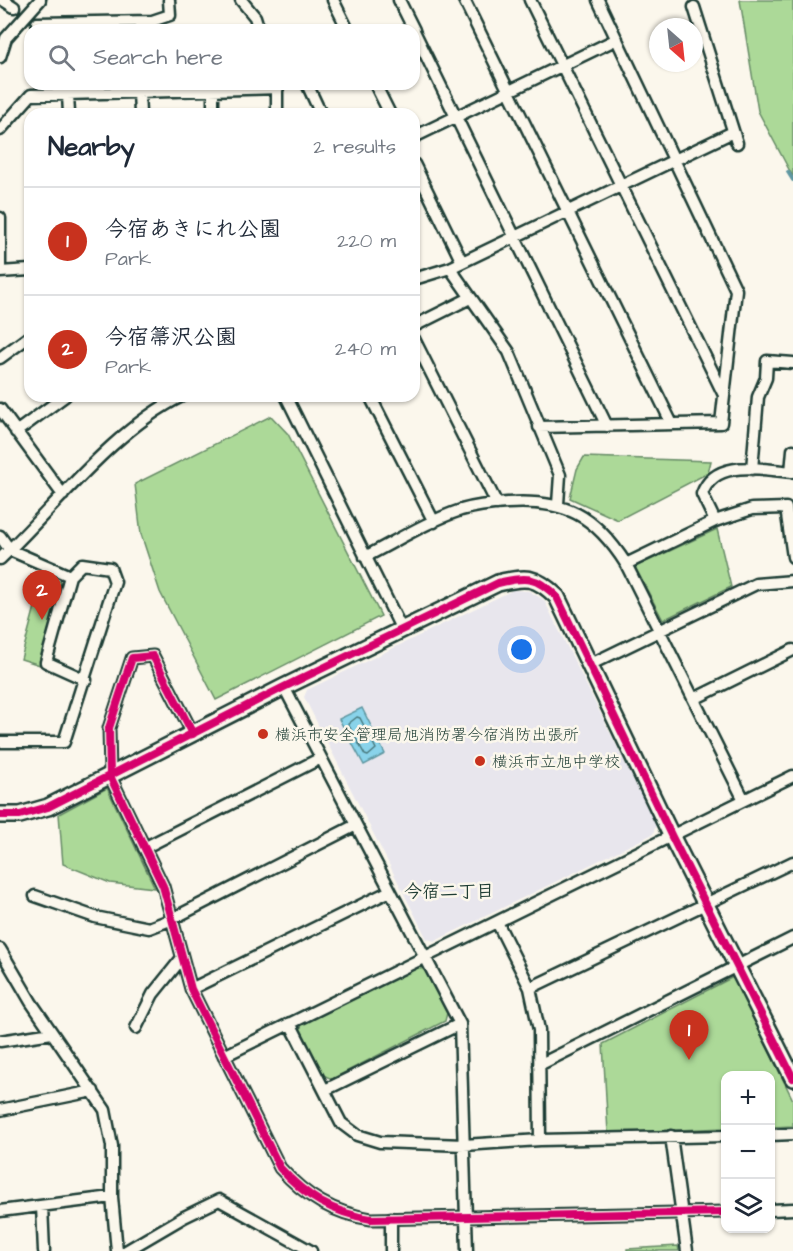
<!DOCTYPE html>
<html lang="en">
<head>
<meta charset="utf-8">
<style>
  body { margin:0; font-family:"Architects Daughter","Klee One",sans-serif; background:#f2f2f3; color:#1f2937 }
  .controls { position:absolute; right:18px; bottom:18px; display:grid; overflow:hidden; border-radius:12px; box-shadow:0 2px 4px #0004 }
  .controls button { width:54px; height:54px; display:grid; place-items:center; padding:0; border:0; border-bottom:2px solid #e0e1e3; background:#fff; color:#1f2937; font:30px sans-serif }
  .compass { position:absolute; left:649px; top:18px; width:54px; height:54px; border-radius:50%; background:#fff; box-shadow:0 2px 4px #0004; rotate:153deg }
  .you { position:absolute; left:522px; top:650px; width:21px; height:21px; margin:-15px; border:4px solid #fff; border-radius:50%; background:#1a73e8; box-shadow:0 0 0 9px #1a73e833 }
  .badge { display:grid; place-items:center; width:39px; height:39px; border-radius:50%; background:#c8321e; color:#fff; font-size:20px; font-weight:700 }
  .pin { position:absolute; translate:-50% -50px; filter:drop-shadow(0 2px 3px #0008) }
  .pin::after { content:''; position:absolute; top:32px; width:21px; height:18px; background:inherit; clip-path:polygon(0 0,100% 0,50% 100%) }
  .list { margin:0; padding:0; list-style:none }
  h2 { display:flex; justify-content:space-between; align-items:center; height:78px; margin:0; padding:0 24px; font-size:26px }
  h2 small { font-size:20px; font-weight:400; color:#747a83 }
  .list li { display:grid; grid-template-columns:39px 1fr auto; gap:18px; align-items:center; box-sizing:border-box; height:108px; padding:0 24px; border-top:2px solid #e0e1e3 }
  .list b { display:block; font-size:22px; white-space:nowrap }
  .list p { margin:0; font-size:20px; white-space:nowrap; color:#747a83 }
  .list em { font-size:20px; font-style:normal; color:#747a83 }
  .icon { flex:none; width:33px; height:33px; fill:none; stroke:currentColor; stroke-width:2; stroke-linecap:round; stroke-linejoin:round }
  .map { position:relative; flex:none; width:793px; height:1251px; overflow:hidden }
  .search { position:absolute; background:#fff; box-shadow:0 2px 4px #0004; left:24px; top:24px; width:396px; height:66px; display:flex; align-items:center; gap:15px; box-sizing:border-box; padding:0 21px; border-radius:18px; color:#747a83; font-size:22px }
  .panel { position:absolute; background:#fff; box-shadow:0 2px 4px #0004; left:24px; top:108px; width:396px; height:294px; border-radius:18px }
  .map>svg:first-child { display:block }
</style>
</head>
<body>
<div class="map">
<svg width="793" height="1251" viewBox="0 0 793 1251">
  <rect width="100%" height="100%" fill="#fbf7ec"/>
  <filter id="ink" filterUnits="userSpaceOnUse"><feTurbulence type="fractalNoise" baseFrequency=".0167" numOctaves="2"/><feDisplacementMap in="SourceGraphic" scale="12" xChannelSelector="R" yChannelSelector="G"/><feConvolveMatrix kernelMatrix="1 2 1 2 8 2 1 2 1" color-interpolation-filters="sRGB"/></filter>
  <g filter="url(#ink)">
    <path fill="#e8e6ed" d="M 513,590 L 529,591 L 544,600 L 656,825 L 653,834 L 435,941 L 427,939 L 304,697 L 307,690 Z"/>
    <path fill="#acd998" stroke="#668b66" stroke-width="1.5" d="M 740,0 L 793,0 L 793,177 L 758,111 Z
      M 271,416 L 288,434 L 381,616 L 216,700 L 160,592 L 141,534 L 135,484 Z
      M 584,457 L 711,461 L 708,473 L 618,520 L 570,498 L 577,469 Z
      M 717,529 L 731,587 L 663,620 L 635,567 Z
      M 43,577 L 63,582 L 40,665 L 21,659 Z
      M 107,788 L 155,888 L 110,883 L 63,864 L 59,814 Z
      M 419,967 L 425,971 L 447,1013 L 445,1021 L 332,1079 L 323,1075 L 300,1031 L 302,1023 Z
      M 733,977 L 793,1100 L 793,1126 L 771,1127 L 770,1076 L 726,1076 L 725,1128 L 608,1133 L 603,1044 Z
      M 678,1246 L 679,1251 L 627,1251 L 627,1249 Z"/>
    <path fill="#89d3ea" stroke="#5f97a1" stroke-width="1.5" d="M 362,708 L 385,754 L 364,765 L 339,719 Z"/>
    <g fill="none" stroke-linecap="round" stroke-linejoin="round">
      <path stroke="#49797d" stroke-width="1.5" d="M 357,717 L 360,718 L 376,749 L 368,756 L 365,755 L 348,724 Z"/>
      <path stroke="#5f97a1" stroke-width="4" d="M 788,172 L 793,180"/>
      <defs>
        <path id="street" d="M 3,0 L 14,7
          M 241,0 L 255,17 L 259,30
          M 333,0 L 348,30
          M 399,0 L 414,30
          M 464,0 L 672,424
          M 530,0 L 723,393
          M 694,7 L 737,143
          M 37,23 L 152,21 L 170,15 L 169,0
          M 414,31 L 607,426
          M 0,57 L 6,38 L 40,0
          M 307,84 L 321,114
          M 375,84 L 390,114
          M 139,91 L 140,114
          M 68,94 L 69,114
          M 213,114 L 213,91
          M 277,114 L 277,84
          M 0,130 L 31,95 L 278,88
          M 414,137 L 617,39
          M 414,164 L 462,262
          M 0,218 L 0,272
          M 450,268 L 509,352 L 560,475 L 558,504
          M 0,272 L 30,270
          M 414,279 L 450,268 L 733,132
          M 414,326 L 470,298
          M 414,339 L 497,504
          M 0,358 L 30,336
          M 286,396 L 402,630
          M 370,396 L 434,522
          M 0,409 L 63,495
          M 539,427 L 721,423 L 736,290 L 598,0
          M 16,432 L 65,396
          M 752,469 L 758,397 L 766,378 L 767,361 L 793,363
          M 791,472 L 793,450
          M 715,521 L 702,494 C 715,457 764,470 793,472
          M 0,536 L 10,550 L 70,576
          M 365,557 C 396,541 428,521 461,510 C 475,506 492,504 507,503 C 565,499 595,515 626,564 L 743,798
          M 0,559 C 55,507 114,429 182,396
          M 626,564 L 715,521 L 752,509 L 786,508 L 793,557
          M 589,665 L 756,584 L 793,581
          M 284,687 L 460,1024 L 467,1251
          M 694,699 L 793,650
          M 193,734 L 153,656 L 132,658 L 109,728 L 110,776 L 163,886 L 191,989 L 280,1168 C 306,1197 333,1213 371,1219 L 726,1212
          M 0,742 L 64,742 L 115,582 L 110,568 L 82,564 L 70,576 L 46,662 L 86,680
          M 144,848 L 321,758
          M 35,896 L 95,917 L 149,928 L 170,920 L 356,825
          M 497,922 L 530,988 L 539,1030 L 540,1140
          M 0,949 L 31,1002 L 105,1110 L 112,1146 L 112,1197 L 117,1251
          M 530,988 L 793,862
          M 191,989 L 390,891
          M 290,1023 L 341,1123 L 357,1135 L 380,1142 L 464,1145 L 540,1140 L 726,1136
          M 136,1028 L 153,994 L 182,958
          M 0,1041 L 52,1033
          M 224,1056 L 793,776
          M 539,1065 L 793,938
          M 325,1090 L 460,1024
          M 0,1110 L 93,1091
          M 770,1135 L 793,1134
          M 671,1136 L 687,1251
          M 42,1206 L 44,1251
          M 770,1210 L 793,1209
          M 0,1211 L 112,1197
          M 391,1218 L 391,1251
          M 126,1251 L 184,1217 L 219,1200 L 311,1251"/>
        <path id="secondary" d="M 0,815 L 20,815 L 48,807 L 284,687 L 498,583 C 526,576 536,576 557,597 L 672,837 L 793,1078"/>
      </defs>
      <use href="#street" stroke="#1f3d34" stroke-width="15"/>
      <use href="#secondary" stroke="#1f3d34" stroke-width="20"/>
      <use href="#street" stroke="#fbf7ec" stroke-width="10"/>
      <use href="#secondary" stroke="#fbf7ec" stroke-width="15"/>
      <defs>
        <path id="cycleway" d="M 193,734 L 153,656 L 132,658 L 109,728 L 110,776 L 163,886 L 191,989 L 280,1168 C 306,1197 333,1213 371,1219 L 726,1212
          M 0,815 L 20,815 L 48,807 L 284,687 L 498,583 C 526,576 536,576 557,597 L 672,837 L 793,1078"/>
      </defs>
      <use href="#cycleway" stroke="#fbf7ec" stroke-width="11"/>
      <use href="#cycleway" stroke="#d6006c" stroke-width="8"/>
    </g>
  </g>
  <g fill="#c8321e" stroke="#fbf7ec" stroke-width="2">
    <circle cx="263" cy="734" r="6"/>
    <circle cx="480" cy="761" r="6"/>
  </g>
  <g text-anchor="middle" stroke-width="5" stroke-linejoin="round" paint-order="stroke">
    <g font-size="16" fill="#1f3d34" stroke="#fbf7ec" text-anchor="start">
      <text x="275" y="740">横浜市安全管理局旭消防署今宿消防出張所</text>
      <text x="492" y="767">横浜市立旭中学校</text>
    </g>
    <g font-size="18" font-weight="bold" fill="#1f3d34" stroke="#fbf7ec">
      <text x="449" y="897">今宿二丁目</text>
    </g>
  </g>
</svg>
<div class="controls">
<button>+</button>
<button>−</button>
<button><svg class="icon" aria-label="layers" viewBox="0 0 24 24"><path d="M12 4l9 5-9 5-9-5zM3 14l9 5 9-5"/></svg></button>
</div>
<svg class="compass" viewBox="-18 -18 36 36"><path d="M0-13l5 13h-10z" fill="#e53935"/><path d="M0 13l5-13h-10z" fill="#747a83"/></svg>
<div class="you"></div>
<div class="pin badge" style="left:689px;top:1060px">1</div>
<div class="pin badge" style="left:42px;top:620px">2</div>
<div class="search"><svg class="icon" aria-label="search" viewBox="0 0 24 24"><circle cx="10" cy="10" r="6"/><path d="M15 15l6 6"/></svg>Search here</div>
<section class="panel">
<h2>Nearby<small>2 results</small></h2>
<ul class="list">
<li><span class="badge">1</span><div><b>今宿あきにれ公園</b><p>Park</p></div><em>220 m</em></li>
<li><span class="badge">2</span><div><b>今宿箒沢公園</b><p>Park</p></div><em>240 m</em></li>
</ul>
</section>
</div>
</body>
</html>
